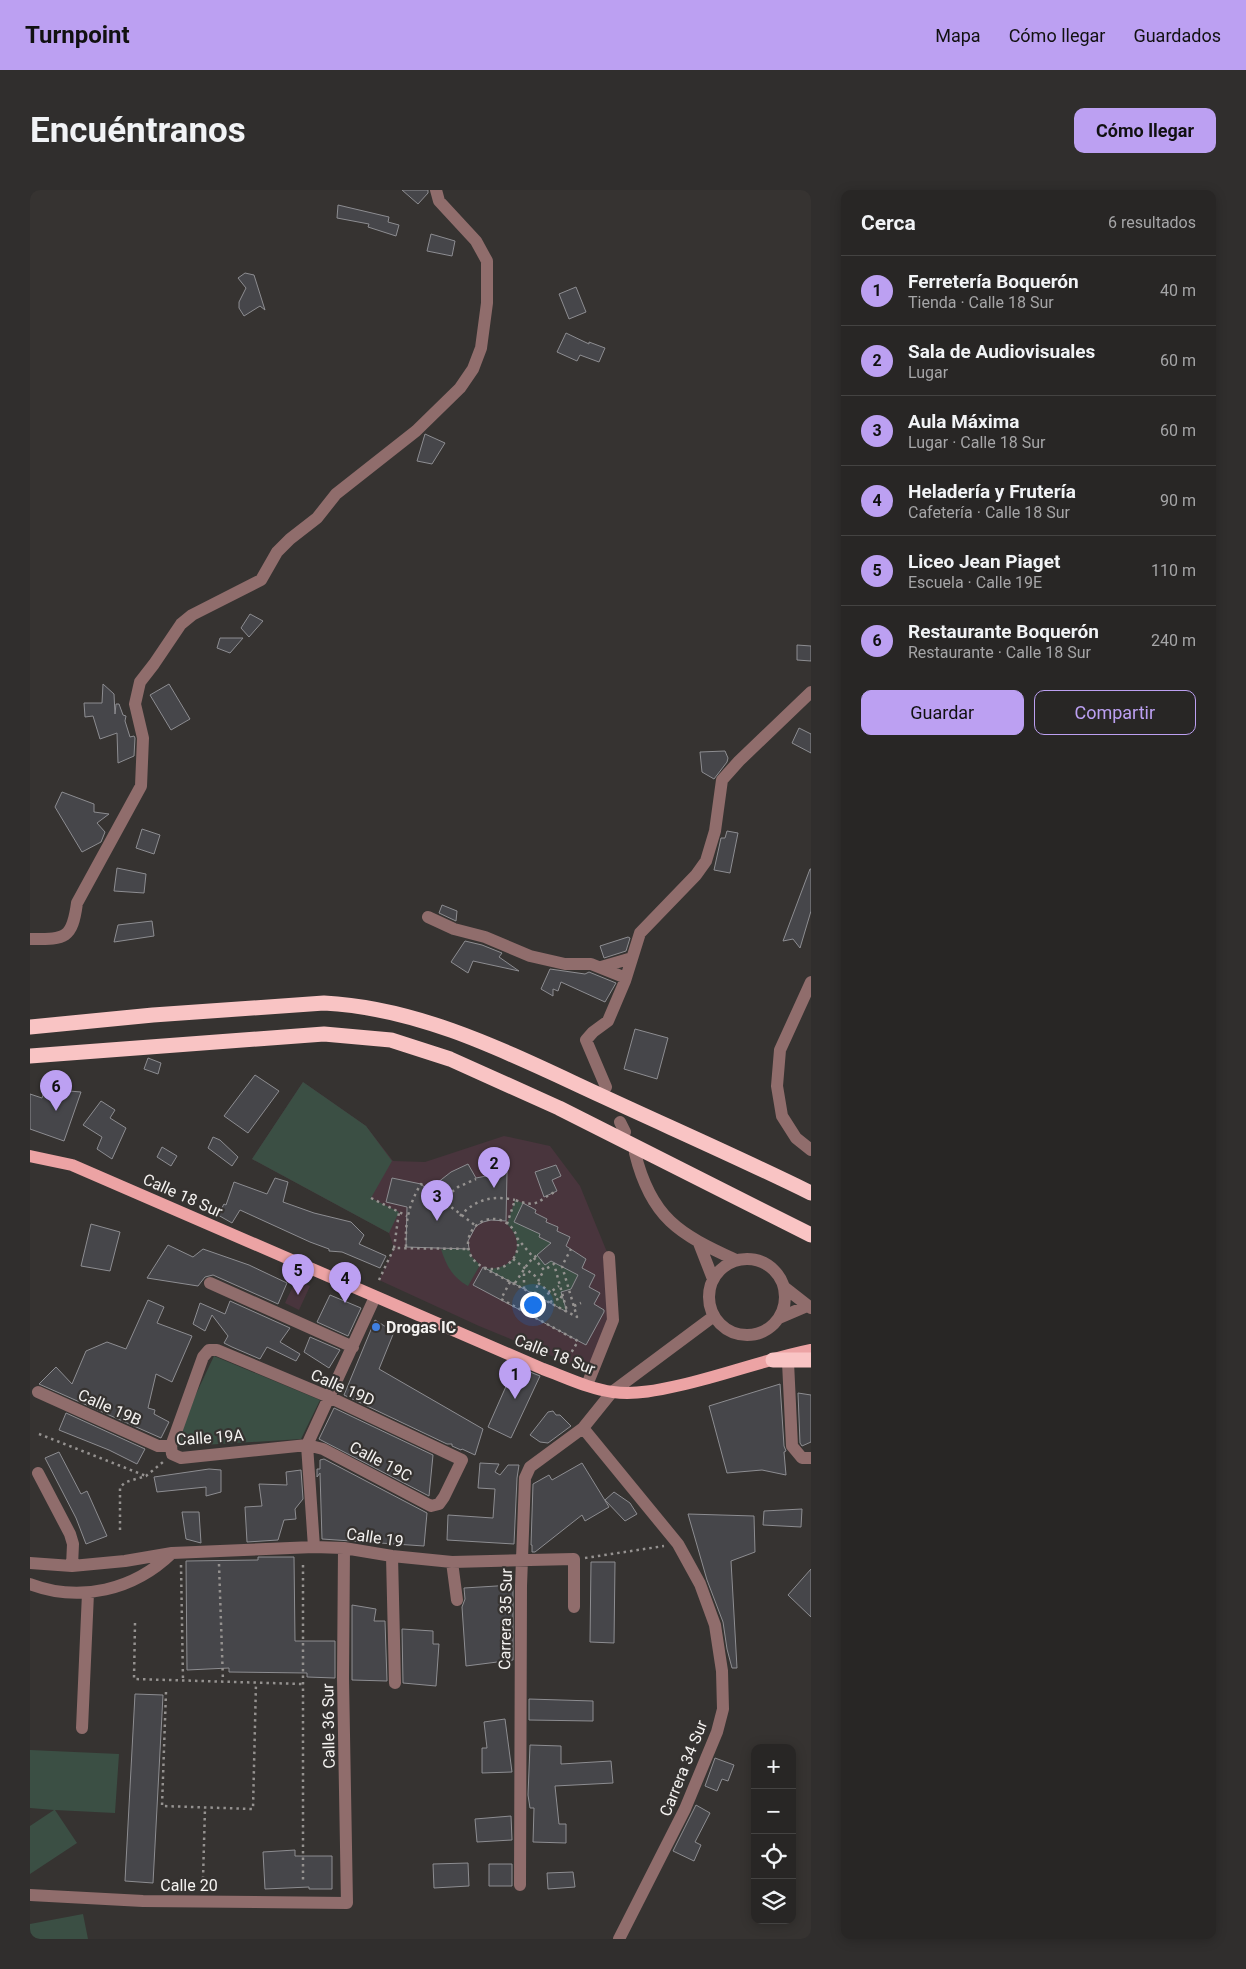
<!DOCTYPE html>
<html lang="es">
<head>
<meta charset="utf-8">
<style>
  body { margin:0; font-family:Roboto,sans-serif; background:#302e2d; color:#f1f3f6 }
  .controls { position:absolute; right:15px; bottom:15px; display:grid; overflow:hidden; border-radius:10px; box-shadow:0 2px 12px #0003 }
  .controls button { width:45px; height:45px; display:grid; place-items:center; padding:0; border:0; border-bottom:1px solid #444342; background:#282625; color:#f1f3f6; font:25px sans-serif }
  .you { position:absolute; left:502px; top:1114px; width:18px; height:18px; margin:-12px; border:4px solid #fff; border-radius:50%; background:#1a73e8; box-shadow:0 0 0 8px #1a73e833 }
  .badge { display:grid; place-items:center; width:32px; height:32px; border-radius:50%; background:#bca0f2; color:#111; font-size:16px; font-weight:700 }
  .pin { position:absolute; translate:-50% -41px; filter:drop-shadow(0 1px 2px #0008) }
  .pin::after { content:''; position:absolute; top:26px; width:18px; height:15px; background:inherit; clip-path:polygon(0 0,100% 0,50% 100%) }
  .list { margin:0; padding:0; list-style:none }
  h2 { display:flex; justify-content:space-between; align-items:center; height:65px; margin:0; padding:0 20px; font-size:21px }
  h2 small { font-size:16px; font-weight:400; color:#a5a5a7 }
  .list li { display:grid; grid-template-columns:32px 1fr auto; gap:15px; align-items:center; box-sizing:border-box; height:70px; padding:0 20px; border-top:1px solid #444342 }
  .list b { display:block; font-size:19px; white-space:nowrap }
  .list p { margin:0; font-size:16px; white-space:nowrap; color:#a5a5a7 }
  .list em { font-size:16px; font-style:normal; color:#a5a5a7 }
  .actions { display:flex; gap:10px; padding:15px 20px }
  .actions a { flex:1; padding:11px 0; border:1px solid #bca0f2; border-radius:10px; text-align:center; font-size:18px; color:#bca0f2 }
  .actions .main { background:#bca0f2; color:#111 }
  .icon { flex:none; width:28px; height:28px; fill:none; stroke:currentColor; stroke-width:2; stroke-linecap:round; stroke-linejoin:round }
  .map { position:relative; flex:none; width:781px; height:1749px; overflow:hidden; border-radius:10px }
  header { display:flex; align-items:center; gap:30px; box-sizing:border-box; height:70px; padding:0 25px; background:#bca0f2; color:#111 }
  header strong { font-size:24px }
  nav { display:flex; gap:28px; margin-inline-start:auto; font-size:18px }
  .intro { display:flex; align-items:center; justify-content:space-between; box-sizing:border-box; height:120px; padding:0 30px }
  h1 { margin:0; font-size:35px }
  .button { padding:12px 22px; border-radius:10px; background:#bca0f2; color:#111; font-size:18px; font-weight:700 }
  main { display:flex; gap:30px; padding:0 30px }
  aside { flex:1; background:#282625; border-radius:10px; box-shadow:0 2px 12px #0003 }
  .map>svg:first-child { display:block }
</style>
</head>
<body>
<header>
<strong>Turnpoint</strong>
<nav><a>Mapa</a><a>Cómo llegar</a><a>Guardados</a></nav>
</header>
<div class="intro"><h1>Encuéntranos</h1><a class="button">Cómo llegar</a></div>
<main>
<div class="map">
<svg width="781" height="1749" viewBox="0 0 781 1749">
  <rect width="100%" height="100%" fill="#363331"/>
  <path fill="#49353d" d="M 273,892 L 336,936 L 363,971 L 395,972 L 474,946 L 520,956 L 550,996 L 579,1067 L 583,1130 L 561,1182 L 449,1136 L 349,1090 L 364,1058 L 359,1043 L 222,969 Z
    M 266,1090 L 280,1096 L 269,1120 L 255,1113 Z"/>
  <path fill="#3b4f44" d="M 273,892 L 336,936 L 362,971 L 341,1008 L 369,1022 L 359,1043 L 222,969 Z
    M 485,1010 L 493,1013 L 486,1029 L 498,1038 L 510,1044 L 509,1048 C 521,1053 534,1054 544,1061 L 536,1078 L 548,1085 L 543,1094 L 557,1101 L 555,1131 L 454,1078 C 484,1083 498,1054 477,1034 Z
    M 411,1059 L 439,1059 L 442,1067 L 450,1075 L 438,1096 C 422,1087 416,1075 411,1059 Z
    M 184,1166 L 290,1210 L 271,1249 L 141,1257 Z
    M 0,1560 L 89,1564 L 85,1623 L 25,1620 L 47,1653 L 0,1684 L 0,1636 L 24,1620 L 0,1618 Z
    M 53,1724 L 58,1749 L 0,1749 L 0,1734 Z"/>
  <path fill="#46464a" stroke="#8d8d91" d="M 372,0 L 398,0 L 398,3 L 388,14 Z
    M 308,15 L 359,27 L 358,32 L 369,35 L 366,46 L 338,37 L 339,34 L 307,28 Z
    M 401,44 L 425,51 L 422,66 L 397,61 Z
    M 215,83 L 224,85 L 235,120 L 230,116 L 214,126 L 209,118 L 209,112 L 216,98 L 208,88 Z
    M 546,97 L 556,122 L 539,129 L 529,104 Z
    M 536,143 L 559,154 L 559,152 L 575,158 L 569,172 L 550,165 L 547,171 L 527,162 Z
    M 395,244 L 415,253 L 402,274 L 387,271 Z
    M 220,424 L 233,431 L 219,447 L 211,438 Z
    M 190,448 L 213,448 L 200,463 L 187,458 Z
    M 767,455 L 781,456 L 781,471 L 767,470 Z
    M 73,494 L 84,504 L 85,524 L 86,514 L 89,514 L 93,525 L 96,526 L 95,531 L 100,547 L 104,546 L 105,548 L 104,566 L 88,573 L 87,543 L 70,549 L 63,526 L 55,527 L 54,513 L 72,513 Z
    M 139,494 L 160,529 L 141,540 L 120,505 Z
    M 769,538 L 781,544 L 781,563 L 762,553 Z
    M 695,561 L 698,568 L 697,572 L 684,589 L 672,582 L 670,562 Z
    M 32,602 L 64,614 L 64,622 L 79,624 L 67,633 L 75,642 L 71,652 L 52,662 L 25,617 Z
    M 112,639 L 130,645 L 124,664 L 106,658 Z
    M 697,641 L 708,643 L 700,683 L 684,680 L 691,648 L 695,648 Z
    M 87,678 L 116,684 L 114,703 L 84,701 Z
    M 780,679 L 781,679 L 781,721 L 770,758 L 763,749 L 753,751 Z
    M 412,715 L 427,721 L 426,731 L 409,723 Z
    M 122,731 L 124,746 L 84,752 L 88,735 Z
    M 598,747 L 600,748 L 596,761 L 574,768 L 570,756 Z
    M 435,751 L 452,755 L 472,763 L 469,767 L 489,781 L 443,771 L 438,783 L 421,772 Z
    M 520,779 L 555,784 L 559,782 L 586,793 L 575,812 L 531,792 L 528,801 L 523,799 L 523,806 L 511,799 Z
    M 605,839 L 638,848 L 627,889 L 594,879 Z
    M 118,868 L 131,873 L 128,884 L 114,879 Z
    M 225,885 L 249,901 L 218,943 L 194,926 Z
    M 15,899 L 51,902 L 34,951 L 0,939 L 0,904 L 12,908 Z
    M 71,911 L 85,920 L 80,928 L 96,938 L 82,969 L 67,959 L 72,947 L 53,935 Z
    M 183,947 L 190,950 L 208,967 L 202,976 L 178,958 Z
    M 132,957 L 147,966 L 141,976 L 127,967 Z
    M 438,974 L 446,988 L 477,982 L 476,1031 L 461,1030 L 453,1032 L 446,1036 L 438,1051 L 439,1059 L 376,1057 L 377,1017 L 356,1012 L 362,988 L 391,994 L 398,1000 L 421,982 Z
    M 526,975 L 531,986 L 522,990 L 527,1001 L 514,1007 L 505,982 Z
    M 245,988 L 258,992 L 253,1012 L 284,1023 L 321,1032 L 334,1045 L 329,1054 L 356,1066 L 350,1078 L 312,1062 L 299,1061 L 299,1059 L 280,1052 L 210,1020 L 202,1033 L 188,1025 L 194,1014 L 196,1015 L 204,992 L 237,1004 Z
    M 493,1013 L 506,1020 L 505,1023 L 517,1029 L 516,1032 L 528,1037 L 527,1041 L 540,1047 L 536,1056 L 556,1069 L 552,1078 L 565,1085 L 559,1097 L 570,1103 L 564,1114 L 574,1120 L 574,1122 L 556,1155 L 443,1095 L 453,1077 L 537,1122 L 531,1102 L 541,1099 L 548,1085 L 521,1071 L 515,1075 L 507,1065 L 521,1053 L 509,1047 L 510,1044 L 484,1032 Z
    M 61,1034 L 90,1042 L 80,1081 L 51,1076 Z
    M 138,1055 L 163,1067 L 173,1059 L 219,1075 L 257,1093 L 248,1114 L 183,1085 L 175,1087 L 168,1096 L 117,1088 Z
    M 300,1105 L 331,1118 L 318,1146 L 287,1132 Z
    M 118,1110 L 134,1117 L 127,1133 L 162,1146 L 142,1192 L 126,1184 L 118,1218 L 125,1220 L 124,1224 L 139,1232 L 131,1248 L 9,1194 L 26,1177 L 42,1194 L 56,1161 L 77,1152 L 96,1159 Z
    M 200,1111 L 260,1138 L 250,1152 L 270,1164 L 266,1171 L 237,1157 L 230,1169 L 202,1157 L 194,1153 L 198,1146 L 182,1125 L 175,1141 L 163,1134 L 170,1113 L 195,1124 Z
    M 345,1130 L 364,1142 L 349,1179 L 453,1239 L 445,1265 L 432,1259 L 431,1260 L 422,1256 L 422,1254 L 417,1254 L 314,1205 Z
    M 280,1147 L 310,1160 L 299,1178 L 274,1162 Z
    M 485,1176 L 510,1186 L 481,1248 L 458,1237 Z
    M 750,1194 L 754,1256 L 756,1261 L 754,1262 L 756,1285 L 732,1280 L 697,1283 L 679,1216 Z
    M 768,1203 L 781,1205 L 781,1252 L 772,1256 L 770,1253 Z
    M 304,1218 L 403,1265 L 399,1306 L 289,1249 Z
    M 523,1221 L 526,1225 L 530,1225 L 541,1236 L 518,1253 L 510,1252 L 500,1245 L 518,1222 Z
    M 36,1223 L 115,1259 L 107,1274 L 79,1260 L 29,1240 Z
    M 29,1262 L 51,1304 L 57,1301 L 77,1346 L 56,1354 L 46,1328 L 15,1268 Z
    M 294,1269 L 397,1323 L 394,1356 L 292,1349 L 290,1283 L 287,1287 L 287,1279 L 290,1279 L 290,1270 Z
    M 450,1273 L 469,1274 L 465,1282 L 470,1285 L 478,1275 L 489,1275 L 487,1288 L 484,1354 L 417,1350 L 418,1325 L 463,1328 L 465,1299 L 448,1298 Z
    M 552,1273 L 579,1317 L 555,1331 L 552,1325 L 505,1362 L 502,1362 L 502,1355 L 501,1355 L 503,1294 L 519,1285 L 522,1290 Z
    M 179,1279 L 191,1280 L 191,1302 L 176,1306 L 176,1297 L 127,1302 L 124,1287 Z
    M 271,1280 L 273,1309 L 265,1319 L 266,1329 L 254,1330 L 248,1350 L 217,1352 L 215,1317 L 232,1316 L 229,1294 L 257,1295 L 256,1282 Z
    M 584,1302 L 600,1313 L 607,1324 L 595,1331 L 575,1310 Z
    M 772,1319 L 771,1337 L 733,1335 L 734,1321 Z
    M 152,1322 L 169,1322 L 171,1353 L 156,1349 Z
    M 658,1324 L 724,1326 L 725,1362 L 701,1371 L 707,1478 L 702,1478 L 697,1459 L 693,1432 L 677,1390 Z
    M 228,1367 L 264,1367 L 265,1451 L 305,1451 L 305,1488 L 277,1487 L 277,1483 L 199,1482 L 199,1478 L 157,1480 L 156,1371 L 228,1370 Z
    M 561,1372 L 585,1372 L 584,1453 L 560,1452 Z
    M 781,1379 L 781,1427 L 758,1405 Z
    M 483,1395 L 483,1470 L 436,1476 L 432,1417 L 435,1409 L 434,1398 Z
    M 322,1415 L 346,1419 L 344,1431 L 355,1431 L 357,1491 L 322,1490 Z
    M 372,1439 L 403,1441 L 403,1454 L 409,1454 L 406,1496 L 373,1493 Z
    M 105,1504 L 133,1505 L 123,1693 L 95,1691 Z
    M 499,1509 L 563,1511 L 563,1531 L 499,1530 Z
    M 475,1529 L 482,1582 L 452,1583 L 452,1558 L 457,1558 L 454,1532 Z
    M 500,1555 L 531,1556 L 531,1574 L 581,1571 L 583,1593 L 525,1596 L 529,1634 L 536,1634 L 536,1653 L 503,1652 L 504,1618 L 500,1618 L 498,1605 Z
    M 685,1568 L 704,1575 L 698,1591 L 692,1589 L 687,1601 L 675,1596 Z
    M 666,1615 L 680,1623 L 665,1652 L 671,1655 L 664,1671 L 643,1661 Z
    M 481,1626 L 482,1650 L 447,1652 L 445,1629 Z
    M 265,1660 L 265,1666 L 302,1666 L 302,1699 L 279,1699 L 279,1697 L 235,1699 L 233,1662 Z
    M 438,1673 L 439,1696 L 404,1698 L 403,1674 Z
    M 459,1674 L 482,1674 L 482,1696 L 459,1696 Z
    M 543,1682 L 545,1697 L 518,1699 L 517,1683 Z"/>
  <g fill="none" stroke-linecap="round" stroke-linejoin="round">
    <path stroke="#959290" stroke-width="2.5" stroke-dasharray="2.5 4" stroke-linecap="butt" d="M 341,1008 L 377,1026
      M 412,1010 L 428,997 L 446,989
      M 430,1026 C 446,1009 463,1005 485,1010
      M438 1054a25 25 0 1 1 50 0a25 25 0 1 1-50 0Z
      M 477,1034 L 485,1010 C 509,1019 507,1010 527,1001
      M 487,1048 L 514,1080 L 524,1074 L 537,1121
      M 376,1057 C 375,1034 378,1015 391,994 L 446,1036
      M 364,1058 L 369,1022
      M 483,1069 L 509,1089
      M 454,1078 L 547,1127 L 532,1076 L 541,1059
      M 349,1090 L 364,1058 L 439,1059
      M 480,1092 L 471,1109 L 548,1151 L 536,1172
      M 485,1093 L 499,1072 L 507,1065
      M 508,1093 L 520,1102 L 533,1108
      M 494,1099 L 494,1080
      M 505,1104 L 509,1089 L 514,1080
      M 512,1108 L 529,1096
      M 520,1112 L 531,1108
      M 544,1116 L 551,1113
      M 9,1244 L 116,1286
      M 90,1340 L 90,1297 L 96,1292 L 116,1286 L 133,1272
      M 555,1368 L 634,1356
      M 189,1374 L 193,1491
      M 151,1375 L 153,1490
      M 273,1375 L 273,1690
      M 105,1433 L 104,1489 L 273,1494
      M 136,1502 L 132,1616 L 223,1619 L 226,1493
      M 173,1689 L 175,1618"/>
    <path stroke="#906d6c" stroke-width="12" d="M 398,727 L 424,739 L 455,747 L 500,766 L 535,774 L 561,774 L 596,788
      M 0,749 C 35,749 42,750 47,713 L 111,596 L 113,548 L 105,514 L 110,492 L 124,474 L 151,434 L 162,425 L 231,390 L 247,362 L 260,349 L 287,328 L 306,304 L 386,241 L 430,198 L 443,179 L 451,158 L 457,113 L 457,71 L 446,51 L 409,11 L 406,0
      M 571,777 L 602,768
      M 781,792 L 750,860 L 747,896 L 752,926 L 766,948 L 781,960
      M 576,897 L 556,850 L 563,842 L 578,831 L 595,791 L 610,743 L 666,685 L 676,671 L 685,641 L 692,590 L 709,571 L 781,502
      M 590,932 L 595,942
      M 605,963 C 621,1028 649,1044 706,1070
      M 669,1053 L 683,1089
      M679 1107a38 38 0 1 1 76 0a38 38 0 1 1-76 0Z
      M 180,1093 L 323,1157
      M 754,1097 L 781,1118
      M 749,1128 L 777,1116
      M 179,1160 L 187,1160 L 299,1207 L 432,1270 L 414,1307 L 409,1314 L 401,1316 L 293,1259 L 277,1255 L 151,1268 L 142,1264 L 141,1256 L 173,1167 Z
      M 758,1172 L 762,1256 L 772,1268 L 781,1268
      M 557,1195 L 583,1130 L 579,1067
      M 8,1202 L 128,1256 L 141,1256
      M 553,1238 L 648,1354 L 670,1394 L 685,1435 L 692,1481 L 693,1519 L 687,1542 L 655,1619 L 589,1749
      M 8,1283 L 40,1344 L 43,1354 L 42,1376
      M 284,1357 L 277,1255 L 345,1107
      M 362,1366 L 365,1493
      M 422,1372 L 427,1410
      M 0,1373 L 42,1376 L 95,1371 L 142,1363 L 284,1357 L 314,1358 L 362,1366 L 422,1372 L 544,1369 L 544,1417
      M 0,1394 C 50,1413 104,1400 142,1363
      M 52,1538 L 58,1403
      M 490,1695 L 491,1396 L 495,1288 L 500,1277 L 553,1238 L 582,1202 L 684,1126
      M 0,1705 L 113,1711 L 317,1713 L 313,1488 L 314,1358"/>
    <path stroke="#eca3a4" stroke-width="12" d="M 0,966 L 42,975 L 513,1179 C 535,1187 559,1199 583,1202 C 606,1205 629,1200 651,1195 C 695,1185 737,1169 781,1160"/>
    <path stroke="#f9c4c4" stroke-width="15" d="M 0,837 L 123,825 L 294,813 C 393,818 483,865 572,906 C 641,938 712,969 781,1003
      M 0,866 L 294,844 L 361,850 L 420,869 L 529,918 L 781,1045
      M 743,1170 L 781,1170"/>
  </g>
  <circle fill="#3f7fe0" stroke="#363331" stroke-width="2" cx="346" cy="1137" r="5"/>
  <g text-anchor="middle" stroke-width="4.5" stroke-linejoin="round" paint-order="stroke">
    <g font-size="16" fill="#f4f2f0" stroke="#363331">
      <text transform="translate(153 1005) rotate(24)" y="6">Calle 18 Sur</text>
      <text transform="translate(525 1164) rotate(21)" y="6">Calle 18 Sur</text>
      <text transform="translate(313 1197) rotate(24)" y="6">Calle 19D</text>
      <text transform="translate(80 1217) rotate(24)" y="6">Calle 19B</text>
      <text transform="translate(180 1247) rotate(-4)" y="6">Calle 19A</text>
      <text transform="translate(351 1271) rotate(28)" y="6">Calle 19C</text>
      <text transform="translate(345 1347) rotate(8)" y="6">Calle 19</text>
      <text transform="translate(475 1429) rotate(-89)" y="6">Carrera 35 Sur</text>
      <text transform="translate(298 1536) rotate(-91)" y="6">Calle 36 Sur</text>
      <text transform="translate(653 1578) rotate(-68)" y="6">Carrera 34 Sur</text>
      <text x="159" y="1701">Calle 20</text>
    </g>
    <g font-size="16" font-weight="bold" fill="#f4f2f0" stroke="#363331" text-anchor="start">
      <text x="356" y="1143">Drogas IC</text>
    </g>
  </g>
</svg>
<div class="controls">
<button>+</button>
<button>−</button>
<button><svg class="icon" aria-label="locate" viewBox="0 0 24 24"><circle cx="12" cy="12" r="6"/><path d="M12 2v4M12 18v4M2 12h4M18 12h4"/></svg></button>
<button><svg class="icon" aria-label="layers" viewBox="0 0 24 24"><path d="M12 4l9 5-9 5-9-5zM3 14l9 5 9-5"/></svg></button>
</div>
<div class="you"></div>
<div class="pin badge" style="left:485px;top:1209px">1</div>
<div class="pin badge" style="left:464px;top:998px">2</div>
<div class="pin badge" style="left:407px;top:1031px">3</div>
<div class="pin badge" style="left:315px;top:1113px">4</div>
<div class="pin badge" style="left:268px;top:1105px">5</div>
<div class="pin badge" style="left:26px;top:921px">6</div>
</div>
<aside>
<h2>Cerca<small>6 resultados</small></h2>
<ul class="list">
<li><span class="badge">1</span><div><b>Ferretería Boquerón</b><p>Tienda · Calle 18 Sur</p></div><em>40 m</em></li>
<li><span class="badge">2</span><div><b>Sala de Audiovisuales</b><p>Lugar</p></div><em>60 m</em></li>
<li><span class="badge">3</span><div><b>Aula Máxima</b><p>Lugar · Calle 18 Sur</p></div><em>60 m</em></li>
<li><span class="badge">4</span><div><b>Heladería y Frutería</b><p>Cafetería · Calle 18 Sur</p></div><em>90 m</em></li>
<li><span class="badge">5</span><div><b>Liceo Jean Piaget</b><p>Escuela · Calle 19E</p></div><em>110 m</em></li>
<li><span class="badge">6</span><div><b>Restaurante Boquerón</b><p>Restaurante · Calle 18 Sur</p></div><em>240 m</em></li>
</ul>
<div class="actions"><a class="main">Guardar</a><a>Compartir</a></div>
</aside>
</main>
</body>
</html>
